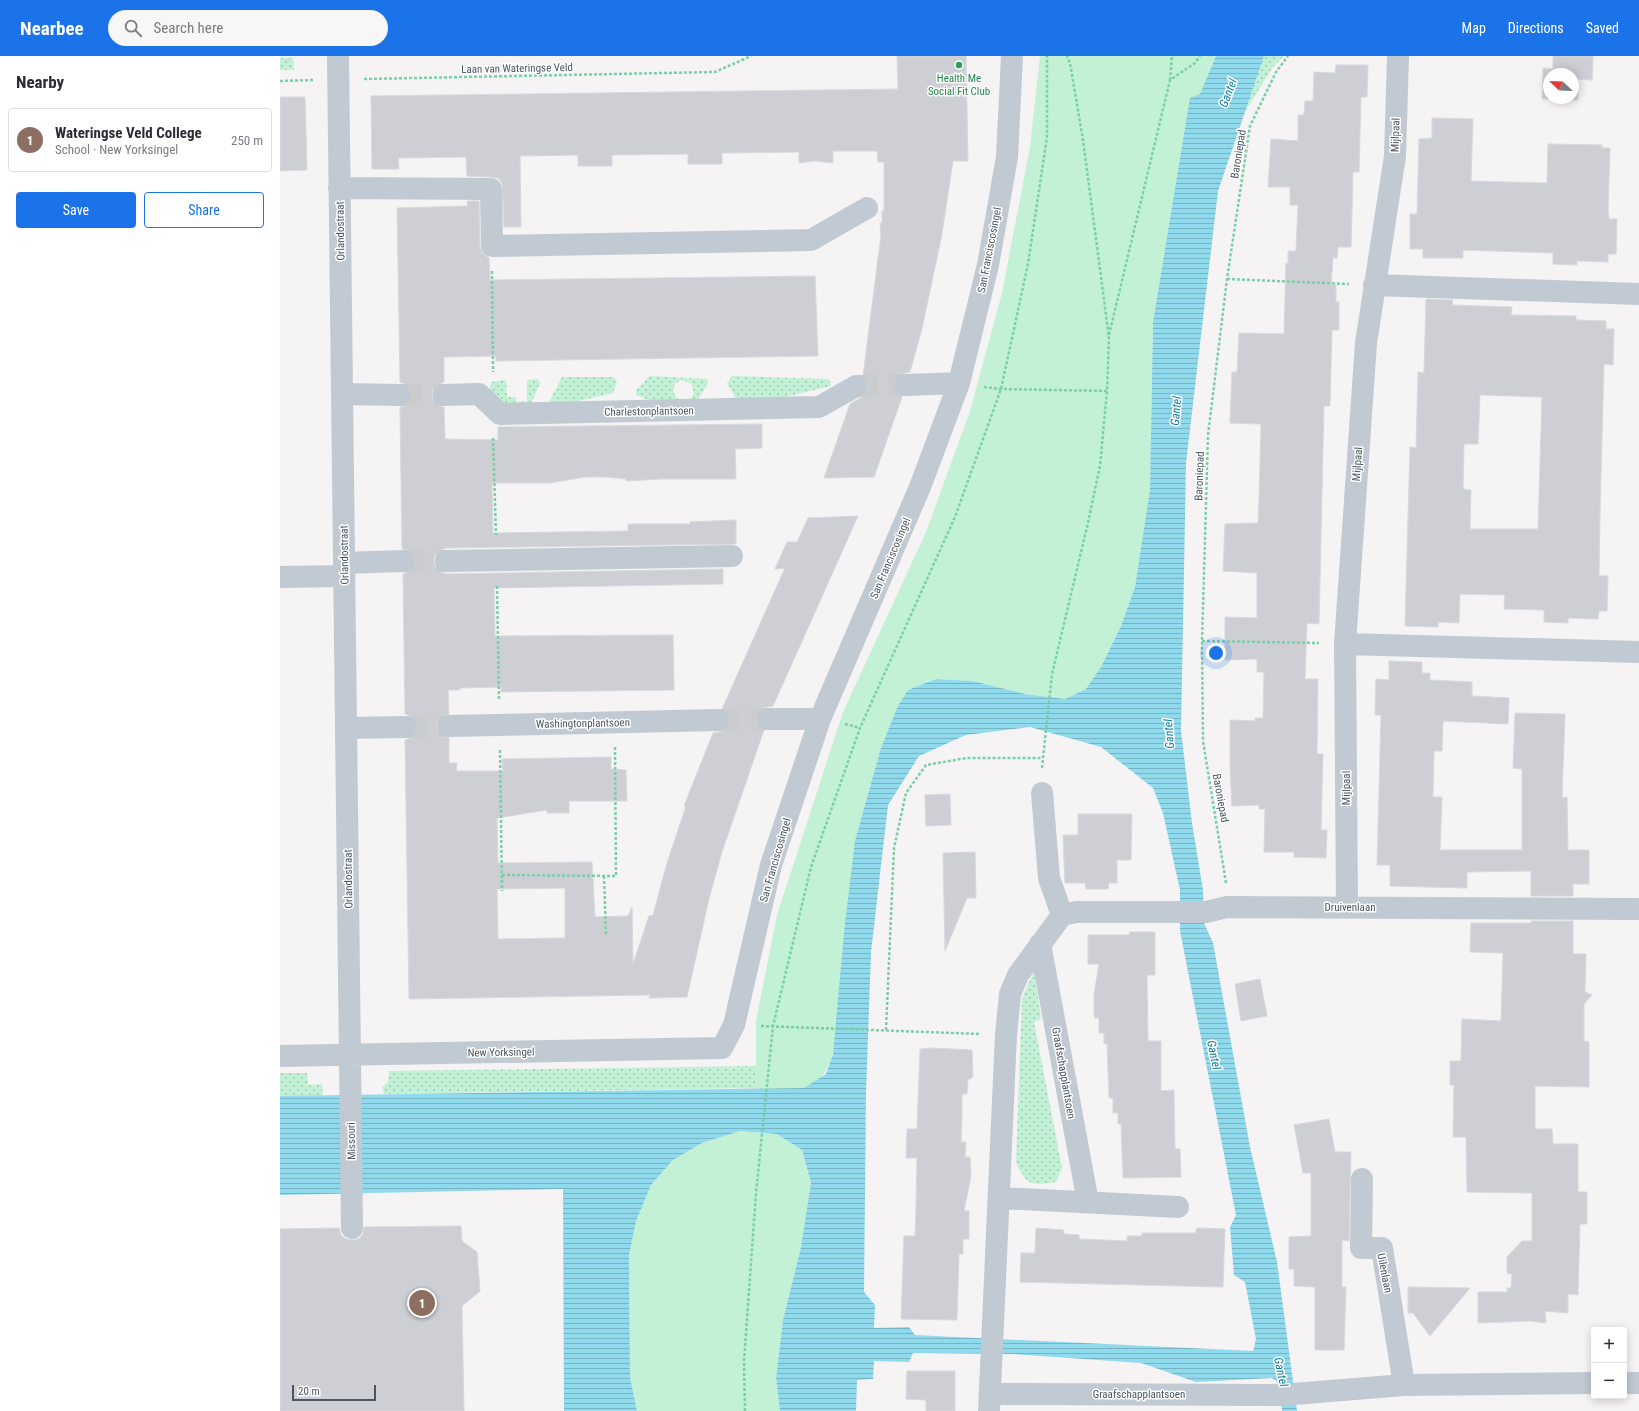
<!DOCTYPE html>
<html lang="en">
<head>
<meta charset="utf-8">
<style>
  body { margin:0; font-family:"Roboto Condensed",sans-serif; background:#f7f7f7; color:#2b2b33 }
  .controls { position:absolute; right:12px; bottom:12px; display:grid; overflow:hidden; border-radius:4px; box-shadow:0 2px 10px #0003 }
  .controls button { width:36px; height:36px; display:grid; place-items:center; padding:0; border:0; border-bottom:1px solid #e1e1e2; background:#fff; color:#2b2b33; font:20px sans-serif }
  .compass { position:absolute; left:1263px; top:12px; width:36px; height:36px; border-radius:50%; background:#fff; box-shadow:0 2px 10px #0003; rotate:293deg }
  .scale { position:absolute; left:12px; bottom:10px; width:84px; box-sizing:border-box; padding-left:4px; border:2px solid #4a5661; border-top:0; font-size:11px; line-height:14px; white-space:nowrap; color:#4a5661; -webkit-text-stroke:3px #fff; paint-order:stroke }
  .you { position:absolute; left:936px; top:597px; width:14px; height:14px; margin:-10px; border:3px solid #fff; border-radius:50%; background:#1a73e8; box-shadow:0 0 0 6px #1a73e833 }
  .badge { display:grid; place-items:center; width:26px; height:26px; border-radius:50%; background:#1a73e8; color:#fff; font-size:13px; font-weight:700 }
  .pin { position:absolute; translate:-50% -50%; border:2px solid #fff; box-shadow:0 1px 4px #0006 }
  .list { margin:0; padding:0; list-style:none }
  h2 { display:flex; justify-content:space-between; align-items:center; height:52px; margin:0; padding:0 16px; font-size:17px }
  h2 small { font-size:13px; font-weight:400; color:#7c7c81 }
  .list li { display:grid; grid-template-columns:26px 1fr auto; gap:12px; align-items:center; box-sizing:border-box; height:64px; margin:0 8px 8px; padding:0 8px; border:1px solid #e1e1e2; border-radius:4px }
  .list b { display:block; font-size:15px; white-space:nowrap }
  .list p { margin:0; font-size:13px; white-space:nowrap; color:#7c7c81 }
  .list em { font-size:13px; font-style:normal; color:#7c7c81 }
  .actions { display:flex; gap:8px; padding:12px 16px }
  .actions a { flex:1; padding:9px 0; border:1px solid #1a73e8; border-radius:4px; text-align:center; font-size:14px; color:#1a73e8 }
  .actions .main { background:#1a73e8; color:#fff }
  .icon { flex:none; width:22px; height:22px; fill:none; stroke:currentColor; stroke-width:2; stroke-linecap:round; stroke-linejoin:round }
  .map { position:relative; flex:none; width:1359px; height:1355px; overflow:hidden }
  header { display:flex; align-items:center; gap:24px; box-sizing:border-box; height:56px; padding:0 20px; background:#1a73e8; color:#fff }
  header strong { font-size:19px }
  nav { display:flex; gap:22px; margin-inline-start:auto; font-size:14px }
  .search { width:280px; height:36px; background:#f7f7f7; display:flex; align-items:center; gap:10px; box-sizing:border-box; padding:0 14px; border-radius:22px; color:#7c7c81; font-size:15px }
  main { display:flex }
  aside { flex:1; background:#fff }
  .map>svg:first-child { display:block }
</style>
</head>
<body>
<header>
<strong>Nearbee</strong>
<div class="search"><svg class="icon" aria-label="search" viewBox="0 0 24 24"><circle cx="10" cy="10" r="6"/><path d="M15 15l6 6"/></svg>Search here</div>
<nav><a>Map</a><a>Directions</a><a>Saved</a></nav>
</header>
<main>
<aside>
<h2>Nearby<small></small></h2>
<ul class="list">
<li><span class="badge" style="background:#8d6e63">1</span><div><b>Wateringse Veld College</b><p>School · New Yorksingel</p></div><em>250 m</em></li>
</ul>
<div class="actions"><a class="main">Save</a><a>Share</a></div>
</aside>
<div class="map">
<svg width="1359" height="1355" viewBox="0 0 1359 1355">
  <defs>
    <pattern id="grass-dots" width="8" height="8" patternUnits="userSpaceOnUse"><rect width="8" height="8" fill="#c3f1d5"/><path d="M2 2h.1M6 6h.1" fill="none" stroke="#a0c6b0" stroke-width="1.8" stroke-linecap="round"/></pattern>
    <pattern id="water-rules" width="6" height="5" patternUnits="userSpaceOnUse"><rect width="6" height="5" fill="#90daee"/><path d="M0 2.5h6" fill="none" stroke="#78b4c4"/></pattern>
  </defs>
  <rect width="100%" height="100%" fill="#f5f3f3"/>
  <path fill="url(#grass-dots)" d="M 984,0 L 1004,0 L 993,11 L 965,56 Z
    M 0,2 L 13,2 L 14,14 L 0,14 Z
    M 370,320 L 427,323 L 428,327 L 417,345 L 410,343 L 414,337 L 411,327 L 401,324 L 395,328 C 392,335 394,340 400,344 L 377,347 L 356,339 L 356,334 Z
    M 452,320 L 549,323 L 551,330 L 480,347 L 458,346 L 447,327 Z
    M 282,321 L 334,321 L 337,326 L 333,337 L 277,350 L 269,346 Z
    M 258,323 L 260,327 L 251,348 L 217,350 L 209,342 L 211,326 L 226,324 L 227,341 L 236,341 L 237,346 L 247,345 L 247,324 Z
    M 754,915 L 761,963 L 754,966 L 782,1112 L 776,1126 C 751,1129 747,1131 736,1106 L 742,943 Z
    M 476,1010 L 476,1032 L 104,1038 L 102,1031 L 108,1026 L 109,1015 Z
    M 0,1017 L 27,1017 L 28,1029 L 42,1028 L 43,1040 L 0,1040 Z"/>
  <path fill="#c3f1d5" d="M 760,0 L 936,0 L 920,38 L 885,194 L 873,266 L 870,434 L 855,531 L 841,570 L 821,611 L 806,633 L 785,643 L 745,638 L 693,625 L 656,623 L 628,634 L 556,976 C 553,1001 550,1021 525,1032 C 517,1035 486,1033 476,1032 L 476,965 L 497,859 L 563,656 L 646,476 L 690,355 L 722,237 L 750,91 Z
    M 460,1075 L 497,1078 L 522,1094 L 531,1128 L 521,1191 L 503,1264 L 496,1322 L 500,1355 L 357,1355 L 350,1321 L 349,1198 L 356,1165 L 371,1129 L 393,1104 L 422,1087 Z"/>
  <path fill="url(#water-rules)" fill-rule="evenodd" d="M 936,0 L 984,0 L 938,135 L 906,407 L 901,675 L 912,767 L 923,834 L 924,867 L 933,887 L 970,1091 L 997,1206 L 1017,1355 L 1002,1355 C 1000,1341 1006,1331 992,1322 L 916,1326 L 861,1307 L 732,1298 L 633,1297 L 629,1306 L 594,1305 L 593,1323 L 577,1324 L 576,1355 L 500,1355 L 496,1322 L 503,1264 L 521,1191 L 531,1127 L 522,1094 L 497,1078 L 460,1075 L 422,1087 L 393,1104 L 371,1129 L 356,1165 L 349,1199 L 350,1321 L 357,1355 L 284,1355 L 283,1133 L 0,1139 L 0,1040 L 524,1032 L 546,1018 L 553,998 L 565,867 L 575,785 L 601,692 L 618,650 L 628,634 L 656,623 L 693,625 L 745,638 L 785,643 L 806,633 L 821,611 L 841,570 L 855,531 L 870,434 L 873,266 L 910,42 L 920,38 ZM 750,671 L 821,691 L 873,732 L 883,757 L 900,834 L 900,875 L 956,1159 L 950,1171 L 954,1219 L 965,1226 L 976,1283 L 973,1295 L 635,1279 L 629,1271 L 594,1272 L 595,1249 L 584,1236 L 586,1036 L 591,896 L 608,749 L 639,700 L 686,679 Z"/>
  <path fill="#cdcfd5" stroke="#d7d9de" fill-rule="evenodd" d="M 617,0 L 686,0 L 688,105 L 673,105 L 662,178 L 642,273 L 630,316 L 620,318 L 615,324 L 614,330 L 615,335 L 622,341 L 594,421 L 544,422 L 570,348 L 582,341 L 587,337 L 588,330 L 587,324 L 583,320 L 601,179 L 600,167 L 602,167 L 602,155 L 604,155 L 604,106 L 598,106 L 597,95 L 553,95 L 553,107 L 534,105 L 519,107 L 519,96 L 442,97 L 442,108 L 408,108 L 408,98 L 332,99 L 332,110 L 298,110 L 298,99 L 240,100 L 241,171 L 224,171 L 222,127 L 218,122 L 211,121 L 187,120 L 186,101 L 118,102 L 119,113 L 92,113 L 91,40 L 618,33 Z
    M 1273,0 L 1313,0 L 1312,24 L 1298,23 L 1298,44 L 1262,43 L 1263,12 L 1273,13 ZM 1269,18 L 1293,18 L 1293,42 L 1269,42 Z
    M 1056,9 L 1088,9 L 1087,41 L 1081,41 L 1079,116 L 1073,116 L 1071,191 L 1058,191 L 1057,202 L 1053,202 L 1051,229 L 1056,229 L 1056,246 L 1059,246 L 1059,274 L 1052,274 L 1050,350 L 1044,350 L 1039,568 L 1027,567 L 1025,623 L 1038,623 L 1037,698 L 1043,698 L 1041,774 L 1047,774 L 1046,802 L 1014,801 L 1014,796 L 984,796 L 985,753 L 979,753 L 979,749 L 952,750 L 950,712 L 950,664 L 975,665 L 975,662 L 983,662 L 984,616 L 977,616 L 977,603 L 945,604 L 945,561 L 977,562 L 977,517 L 943,515 L 945,468 L 978,467 L 979,443 L 981,368 L 950,367 L 952,316 L 957,316 L 959,277 L 1004,278 L 1006,207 L 1008,208 L 1008,195 L 1016,195 L 1018,149 L 1010,149 L 1010,131 L 988,131 L 991,83 L 1018,85 L 1018,59 L 1024,59 L 1025,45 L 1033,45 L 1034,16 L 1055,17 Z
    M 0,41 L 25,41 L 27,114 L 0,115 Z
    M 1152,62 L 1193,63 L 1191,125 L 1267,127 L 1268,88 L 1322,89 L 1322,92 L 1330,92 L 1328,154 L 1329,163 L 1337,163 L 1336,198 L 1328,198 L 1328,206 L 1297,205 L 1297,209 L 1273,208 L 1273,197 L 1183,194 L 1183,202 L 1143,202 L 1143,193 L 1130,193 L 1130,158 L 1137,158 L 1139,83 L 1152,82 Z
    M 187,145 L 199,145 L 200,190 L 202,197 L 209,202 L 210,224 L 535,220 L 538,300 L 216,305 L 216,300 L 164,301 L 164,326 L 157,329 L 153,333 L 152,339 L 154,346 L 158,350 L 164,351 L 165,383 L 218,384 L 218,371 L 482,368 L 482,392 L 455,393 L 456,423 L 381,423 L 346,425 L 346,423 L 326,421 L 305,421 L 270,427 L 212,427 L 213,477 L 348,475 L 348,468 L 410,468 L 410,466 L 456,464 L 456,488 L 166,492 L 159,495 L 155,499 L 154,505 L 156,512 L 160,516 L 166,518 L 443,513 L 443,528 L 214,532 L 215,580 L 393,579 L 394,634 L 221,636 L 221,631 L 180,632 L 179,634 L 168,634 L 169,658 L 162,660 L 158,664 L 157,670 L 159,677 L 163,681 L 169,682 L 169,707 L 177,707 L 176,715 L 223,715 L 222,703 L 331,701 L 331,713 L 346,714 L 347,745 L 289,745 L 289,757 L 267,757 L 267,754 L 217,762 L 218,807 L 312,806 L 315,861 L 348,860 L 352,851 L 353,908 L 369,860 L 373,859 L 387,807 L 406,750 L 404,750 L 433,677 L 444,675 L 449,670 L 450,663 L 449,658 L 442,653 L 505,512 L 495,513 L 507,486 L 517,486 L 528,462 L 578,460 L 493,650 L 482,652 L 477,657 L 476,663 L 477,669 L 484,674 L 442,796 L 429,843 L 407,941 L 369,942 L 370,939 L 129,943 L 125,684 L 131,682 L 136,677 L 137,670 L 136,665 L 131,660 L 125,658 L 123,518 L 130,515 L 134,511 L 135,505 L 133,498 L 129,494 L 122,493 L 120,354 L 120,351 L 126,350 L 130,346 L 132,339 L 131,333 L 127,329 L 120,326 L 117,152 L 188,150 ZM 285,832 L 285,882 L 218,883 L 217,833 Z
    M 1146,243 L 1173,244 L 1172,249 L 1232,251 L 1231,259 L 1296,260 L 1296,264 L 1326,265 L 1326,273 L 1334,273 L 1333,309 L 1324,308 L 1320,457 L 1319,520 L 1328,520 L 1327,555 L 1319,555 L 1318,563 L 1288,562 L 1288,567 L 1264,566 L 1264,554 L 1224,553 L 1225,539 L 1180,538 L 1179,567 L 1158,566 L 1158,571 L 1125,570 L 1130,391 L 1136,392 L 1138,316 L 1144,317 ZM 1200,339 L 1262,341 L 1258,473 L 1190,473 L 1191,434 L 1183,433 L 1184,388 L 1198,388 Z
    M 1109,605 L 1142,606 L 1142,617 L 1150,617 L 1150,624 L 1192,626 L 1192,640 L 1229,642 L 1228,668 L 1163,665 L 1162,695 L 1154,695 L 1153,741 L 1162,741 L 1160,794 L 1242,794 L 1242,713 L 1233,712 L 1235,657 L 1285,658 L 1282,742 L 1287,741 L 1288,794 L 1309,794 L 1309,828 L 1293,828 L 1293,840 L 1251,840 L 1251,815 L 1187,816 L 1187,832 L 1110,830 L 1110,809 L 1097,809 L 1101,659 L 1095,659 L 1096,623 L 1109,624 Z
    M 670,738 L 671,769 L 646,770 L 645,739 Z
    M 798,758 L 852,758 L 851,804 L 837,804 L 837,827 L 829,827 L 828,833 L 806,833 L 805,827 L 785,827 L 783,779 L 798,779 Z
    M 695,796 L 696,842 L 687,842 L 665,895 L 663,797 Z
    M 1251,865 L 1293,865 L 1293,898 L 1306,898 L 1305,936 L 1312,939 L 1304,948 L 1304,985 L 1309,986 L 1309,1031 L 1255,1030 L 1255,1073 L 1272,1073 L 1273,1088 L 1298,1088 L 1298,1136 L 1307,1136 L 1307,1168 L 1300,1168 L 1298,1239 L 1288,1238 L 1288,1257 L 1265,1255 L 1266,1267 L 1250,1265 L 1198,1267 L 1198,1236 L 1227,1236 L 1227,1232 L 1231,1232 L 1232,1218 L 1227,1217 L 1227,1201 L 1242,1185 L 1252,1185 L 1252,1137 L 1187,1136 L 1186,1081 L 1173,1081 L 1174,1029 L 1170,1029 L 1170,1005 L 1181,1005 L 1182,963 L 1221,965 L 1223,897 L 1190,896 L 1191,867 L 1251,867 Z
    M 849,876 L 875,876 L 875,919 L 867,919 L 868,985 L 881,985 L 881,1035 L 894,1034 L 895,1093 L 900,1093 L 901,1121 L 843,1122 L 843,1119 L 841,1068 L 838,1068 L 838,1057 L 833,1057 L 833,1042 L 829,1042 L 829,1039 L 827,988 L 824,988 L 824,977 L 819,977 L 819,962 L 815,962 L 814,958 L 814,939 L 819,908 L 808,908 L 808,879 L 850,879 Z
    M 980,923 L 987,960 L 961,965 L 955,928 Z
    M 652,992 L 692,994 L 693,1020 L 691,1023 L 688,1023 L 687,1038 L 682,1038 L 682,1062 L 681,1086 L 686,1086 L 685,1101 L 690,1101 L 691,1120 L 684,1155 L 689,1155 L 689,1183 L 683,1183 L 683,1198 L 679,1198 L 677,1264 L 621,1263 L 624,1180 L 635,1180 L 636,1154 L 637,1102 L 626,1102 L 627,1073 L 637,1073 L 640,993 Z
    M 1049,1063 L 1055,1096 L 1071,1096 L 1069,1185 L 1062,1184 L 1062,1231 L 1066,1231 L 1064,1294 L 1035,1294 L 1035,1231 L 1014,1230 L 1014,1213 L 1009,1213 L 1009,1181 L 1031,1180 L 1031,1117 L 1023,1117 L 1014,1069 Z
    M 181,1170 L 182,1185 L 197,1196 L 200,1235 L 182,1250 L 184,1355 L 0,1355 L 0,1173 L 59,1172 L 61,1179 L 66,1183 L 73,1184 L 79,1183 L 83,1178 L 84,1171 Z
    M 756,1172 L 783,1174 L 784,1178 L 799,1179 L 799,1183 L 847,1185 L 847,1180 L 862,1180 L 862,1177 L 916,1177 L 916,1173 L 919,1172 L 945,1173 L 943,1231 L 740,1226 L 741,1197 L 755,1197 Z
    M 1128,1231 L 1190,1232 L 1150,1280 L 1133,1257 L 1128,1257 Z
    M 627,1315 L 675,1315 L 675,1355 L 646,1355 L 646,1344 L 626,1343 Z"/>
  <g fill="none" stroke-linecap="round" stroke-linejoin="round">
    <path stroke="#caccce" stroke-width="22" stroke-dasharray="22 11" stroke-linecap="butt" d="M 576,330 L 626,329
      M 120,339 L 164,339
      M 123,505 L 166,505
      M 438,664 L 488,663
      M 125,671 L 169,670"/>
    <path stroke="#7ad0a6" stroke-width="2.5" stroke-dasharray="3 2" stroke-linecap="butt" d="M 84,23 L 435,16 L 471,0
      M 890,24 L 892,0
      M 0,25 L 33,24
      M 212,215 L 213,316
      M 947,223 L 1069,228
      M 829,279 L 890,24 L 915,7 L 920,0
      M 704,331 L 721,333 L 827,335
      M 213,382 L 216,479
      M 217,530 L 219,643
      M 922,585 L 1039,587
      M 565,668 L 580,672
      M 220,694 L 222,835
      M 762,712 L 772,618 L 807,471 L 820,410 L 827,335 L 829,282 L 803,84 L 790,7 L 787,0
      M 222,819 L 336,820 L 335,691
      M 324,820 L 326,878
      M 946,827 L 923,685 L 922,585 L 928,379 L 947,223 L 970,70 L 996,16 L 1008,0
      M 481,970 L 701,978
      M 606,974 L 614,792 L 626,737 L 646,709 L 687,702 L 762,702
      M 465,1355 L 464,1305 L 476,1137 L 493,970 L 531,811 L 580,672 L 675,461 L 721,333 L 748,208 L 767,81 L 767,0"/>
    <path stroke="#c1cad2" stroke-width="22" d="M 58,0 L 72,1172
      M 59,132 L 211,133 L 212,190 L 531,184 L 587,152
      M 1094,229 L 1359,238
      M 626,329 L 679,327
      M 62,338 L 120,339
      M 164,339 L 199,338 L 220,358 L 539,351 L 576,330
      M 166,505 L 452,500
      M 64,507 L 123,505
      M 0,521 L 64,520
      M 1065,588 L 1359,596
      M 488,663 L 540,663
      M 169,670 L 438,664
      M 67,672 L 125,671
      M 762,737 L 769,822 L 782,859
      M 1067,851 L 1065,588 L 1086,287 L 1115,100 L 1118,0
      M 782,859 L 796,856 L 926,856 L 947,851 L 1359,853
      M 760,888 L 808,1146
      M 0,1000 L 442,992 L 454,969 L 491,809 L 540,663 L 640,431 L 679,327 L 708,209 L 727,101 L 732,0
      M 1082,1123 L 1081,1192 L 1102,1192 L 1124,1329
      M 719,1142 L 898,1151
      M 1344,1327 L 1359,1327
      M 710,1338 L 1001,1339 L 1124,1329 L 1314,1327
      M 709,1355 L 726,979 L 730,938 L 738,919 L 782,859"/>
  </g>
  <circle fill="#2e9e5b" stroke="#fff" stroke-width="1.5" cx="679" cy="9" r="4"/>
  <g text-anchor="middle" stroke-width="3" stroke-linejoin="round" paint-order="stroke">
    <g font-size="11" fill="#4a5661" stroke="#fff">
      <text transform="translate(237 12) rotate(-1)" y="4">Laan van Wateringse Veld</text>
      <text transform="translate(1115 79) rotate(-88)" y="4">Mijlpaal</text>
      <text transform="translate(958 98) rotate(-81)" y="4">Baroniepad</text>
      <text transform="translate(60 175) rotate(-91)" y="4">Orlandostraat</text>
      <text transform="translate(709 194) rotate(-79)" y="4">San Franciscosingel</text>
      <text transform="translate(369 355) rotate(-1)" y="4">Charlestonplantsoen</text>
      <text transform="translate(1077 408) rotate(-86)" y="4">Mijlpaal</text>
      <text transform="translate(919 420) rotate(-88)" y="4">Baroniepad</text>
      <text transform="translate(64 499) rotate(-91)" y="4">Orlandostraat</text>
      <text transform="translate(610 502) rotate(-67)" y="4">San Franciscosingel</text>
      <text transform="translate(303 667) rotate(-1)" y="4">Washingtonplantsoen</text>
      <text transform="translate(1066 732) rotate(-90)" y="4">Mijlpaal</text>
      <text transform="translate(941 742) rotate(80)" y="4">Baroniepad</text>
      <text transform="translate(495 804) rotate(-74)" y="4">San Franciscosingel</text>
      <text transform="translate(68 823) rotate(-91)" y="4">Orlandostraat</text>
      <text x="1070" y="855">Druivenlaan</text>
      <text transform="translate(221 996) rotate(-1)" y="4">New Yorksingel</text>
      <text transform="translate(784 1017) rotate(80)" y="4">Graafschapplantsoen</text>
      <text transform="translate(71 1085) rotate(-91)" y="4">Missouri</text>
      <text transform="translate(1105 1217) rotate(79)" y="4">Uilenlaan</text>
      <text x="859" y="1342">Graafschapplantsoen</text>
    </g>
    <g font-size="11" fill="#27864d" stroke="#fff">
      <text x="679" y="26">Health Me<tspan x="679" dy="13">Social Fit Club</tspan></text>
    </g>
    <g font-size="12" font-style="italic" fill="#0c7c9b" stroke="#fff">
      <text transform="translate(948 37) rotate(-69)" y="4">Gantel</text>
      <text transform="translate(896 355) rotate(-85)" y="4">Gantel</text>
      <text transform="translate(889 678) rotate(-94)" y="4">Gantel</text>
      <text transform="translate(934 999) rotate(78)" y="4">Gantel</text>
      <text transform="translate(1001 1316) rotate(78)" y="4">Gantel</text>
    </g>
  </g>
</svg>
<div class="controls">
<button>+</button>
<button>−</button>
</div>
<svg class="compass" viewBox="-18 -18 36 36"><path d="M0-13l5 13h-10z" fill="#e53935"/><path d="M0 13l5-13h-10z" fill="#7c7c81"/></svg>
<div class="scale">20 m</div>
<div class="you"></div>
<div class="pin badge" style="left:142px;top:1247px;background:#8d6e63">1</div>
</div>
</main>
</body>
</html>
